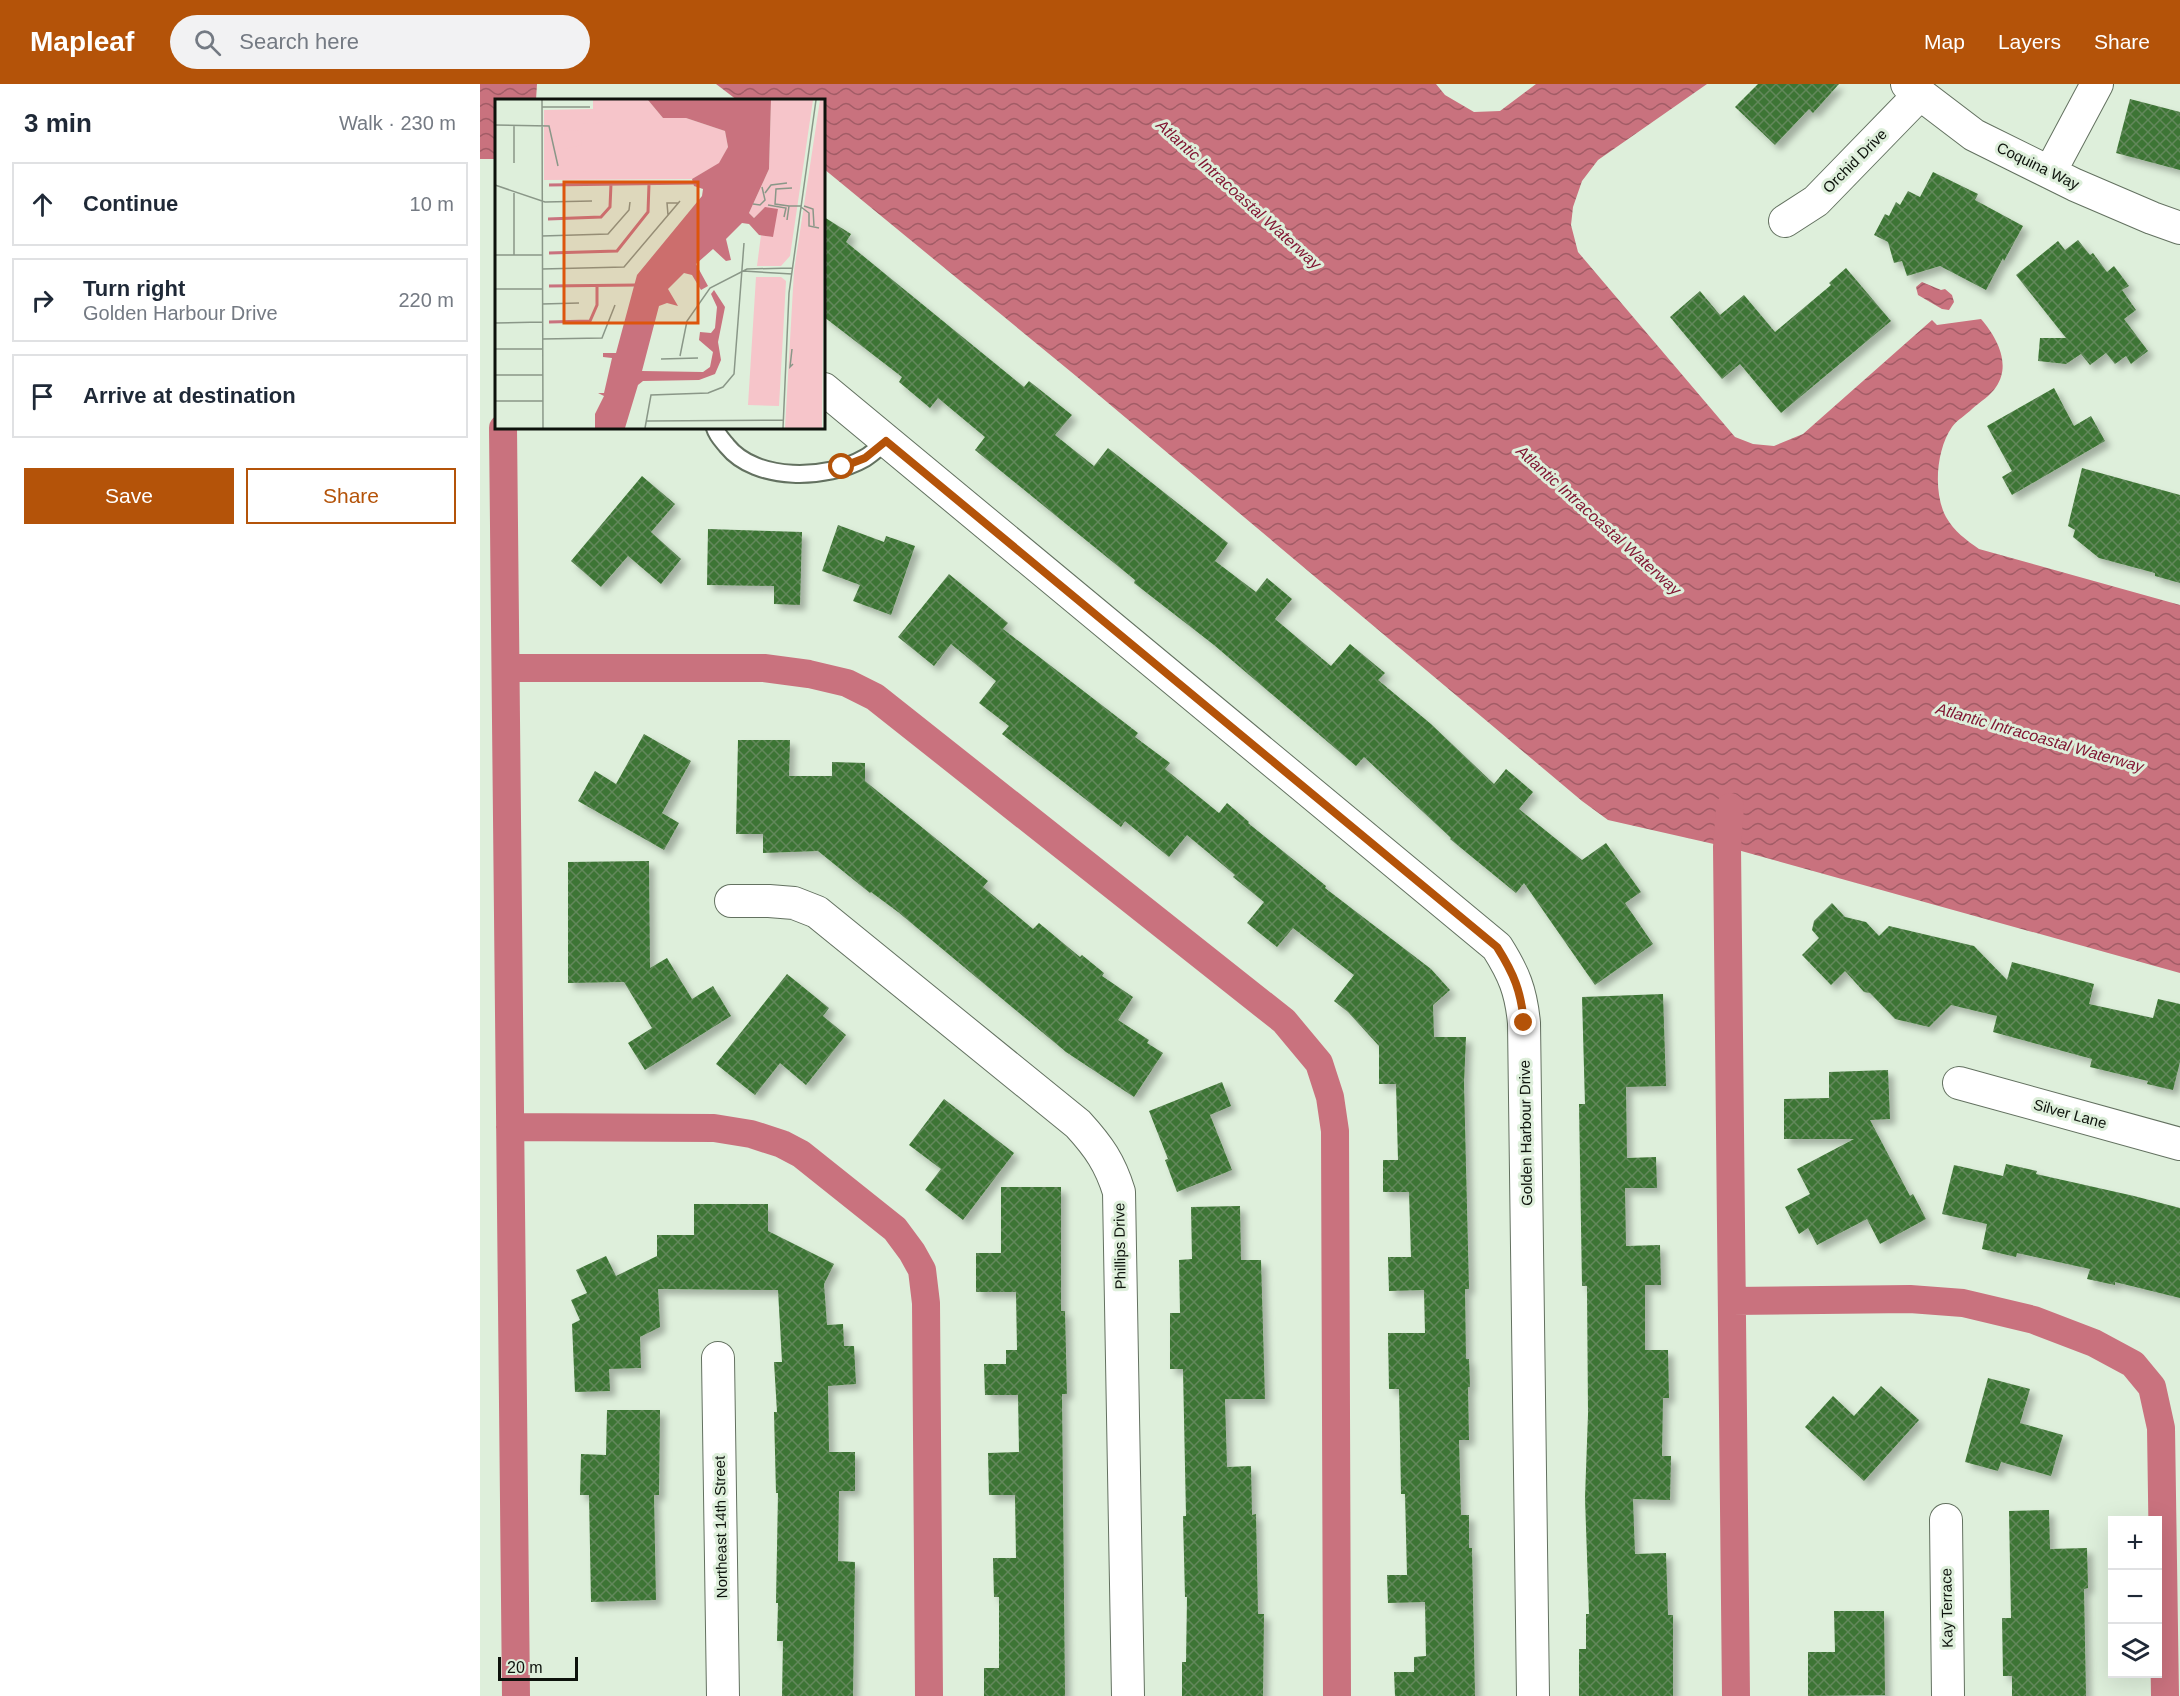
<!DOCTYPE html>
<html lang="en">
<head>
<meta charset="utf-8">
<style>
  body { margin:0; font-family:Arial,sans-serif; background:#f2f2f3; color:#1f2937 }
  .controls { position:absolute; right:18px; bottom:18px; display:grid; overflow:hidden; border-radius:0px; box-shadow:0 6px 24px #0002 }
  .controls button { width:54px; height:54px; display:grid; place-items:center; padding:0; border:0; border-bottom:2px solid #e0e1e3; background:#fff; color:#1f2937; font:30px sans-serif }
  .scale { position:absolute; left:18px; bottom:15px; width:80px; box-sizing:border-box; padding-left:6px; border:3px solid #0d120c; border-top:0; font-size:16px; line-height:21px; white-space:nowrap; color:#0d120c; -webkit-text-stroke:4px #deefdb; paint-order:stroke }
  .stop { position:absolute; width:18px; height:18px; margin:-14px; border:4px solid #b45309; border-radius:50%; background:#fff }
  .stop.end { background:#b45309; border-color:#fff; box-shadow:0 2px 6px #0008 }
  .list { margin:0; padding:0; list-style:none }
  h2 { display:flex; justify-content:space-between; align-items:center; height:78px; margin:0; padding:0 24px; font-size:26px }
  h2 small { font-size:20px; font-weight:400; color:#747a83 }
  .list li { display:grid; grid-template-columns:39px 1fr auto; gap:18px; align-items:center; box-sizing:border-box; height:84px; margin:0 12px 12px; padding:0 12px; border:2px solid #e0e1e3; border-radius:0px }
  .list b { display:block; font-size:22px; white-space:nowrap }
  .list p { margin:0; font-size:20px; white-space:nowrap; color:#747a83 }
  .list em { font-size:20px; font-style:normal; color:#747a83 }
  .actions { display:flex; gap:12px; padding:18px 24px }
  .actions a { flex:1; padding:14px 0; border:2px solid #b45309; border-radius:0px; text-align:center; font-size:21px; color:#b45309 }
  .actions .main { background:#b45309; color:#fff }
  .icon { flex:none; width:33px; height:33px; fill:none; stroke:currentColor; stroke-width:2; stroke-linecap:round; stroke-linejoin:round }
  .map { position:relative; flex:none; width:1700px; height:1612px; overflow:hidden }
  header { display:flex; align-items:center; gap:36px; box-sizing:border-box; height:84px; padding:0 30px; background:#b45309; color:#fff }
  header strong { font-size:28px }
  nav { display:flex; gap:33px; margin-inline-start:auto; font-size:21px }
  .search { width:420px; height:54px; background:#f2f2f3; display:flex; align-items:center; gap:15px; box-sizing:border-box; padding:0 21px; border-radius:33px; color:#747a83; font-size:22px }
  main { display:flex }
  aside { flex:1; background:#fff }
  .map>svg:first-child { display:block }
</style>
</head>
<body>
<header>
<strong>Mapleaf</strong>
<div class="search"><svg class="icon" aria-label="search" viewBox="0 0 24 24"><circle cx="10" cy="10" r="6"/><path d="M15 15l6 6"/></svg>Search here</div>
<nav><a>Map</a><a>Layers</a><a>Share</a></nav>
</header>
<main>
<aside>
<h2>3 min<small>Walk · 230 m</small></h2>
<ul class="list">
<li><svg class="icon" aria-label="ahead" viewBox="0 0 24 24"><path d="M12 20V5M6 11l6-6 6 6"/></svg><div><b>Continue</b></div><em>10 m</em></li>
<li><svg class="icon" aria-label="right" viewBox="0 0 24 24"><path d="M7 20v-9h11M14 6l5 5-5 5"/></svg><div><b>Turn right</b><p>Golden Harbour Drive</p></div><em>220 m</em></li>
<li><svg class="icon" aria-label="arrive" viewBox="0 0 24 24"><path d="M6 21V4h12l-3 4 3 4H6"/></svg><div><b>Arrive at destination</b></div></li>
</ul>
<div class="actions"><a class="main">Save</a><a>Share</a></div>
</aside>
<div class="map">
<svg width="1700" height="1612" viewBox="0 0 1700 1612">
  <defs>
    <pattern id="water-waves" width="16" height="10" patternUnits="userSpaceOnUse" patternTransform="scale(1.5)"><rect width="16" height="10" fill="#c9727e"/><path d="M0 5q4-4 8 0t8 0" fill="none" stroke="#a25c66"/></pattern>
    <pattern id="building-cross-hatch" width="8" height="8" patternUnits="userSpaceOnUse" patternTransform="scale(1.5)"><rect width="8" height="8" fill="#3e7434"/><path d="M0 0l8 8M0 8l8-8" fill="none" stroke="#62885b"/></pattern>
    <filter id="shadow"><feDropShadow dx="5.5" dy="5.5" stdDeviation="3" flood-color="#0004"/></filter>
  </defs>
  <rect width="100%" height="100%" fill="#deefdb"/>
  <path fill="url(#water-waves)" d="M 0,0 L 57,0 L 56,16 L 16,16 L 16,75 L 0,75 Z
    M 236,0 L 956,0 L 965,11 L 994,28 L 1020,27 L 1056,0 L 1227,0 L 1118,76 L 1102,97 L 1093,123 L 1091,141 L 1098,168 L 1255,353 L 1273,360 L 1294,362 L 1323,350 L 1452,236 L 1457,241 L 1501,235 C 1516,252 1532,280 1516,303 C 1511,311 1500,318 1492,325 C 1486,331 1477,336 1472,343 C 1456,366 1453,409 1466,433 C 1474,447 1486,456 1499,465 L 1700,521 L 1700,889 L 1247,763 L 1128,736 L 1102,717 L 596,292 L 344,85 L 344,16 L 257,16 Z
    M 1442,198 L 1461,206 L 1465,205 L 1472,211 L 1474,218 L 1469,226 L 1462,225 L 1438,211 L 1436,203 Z"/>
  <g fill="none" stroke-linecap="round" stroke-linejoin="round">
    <path stroke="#c9727e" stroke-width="28" d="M 23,344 L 36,1612
      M 26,584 L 284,584 L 329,590 L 367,599 L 395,613 L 804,937 L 839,979 L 850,1013 L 855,1047 L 857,1612
      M 1250,723 L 1247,763 L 1256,1612
      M 30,1043 L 234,1044 L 271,1050 L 302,1060 L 321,1070 L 415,1145 L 432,1168 L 442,1186 L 446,1219 L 449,1612
      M 1252,1217 L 1430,1215 L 1483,1219 L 1554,1236 L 1614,1259 L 1653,1280 L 1672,1303 L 1681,1344 L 1685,1612"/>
  </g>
  <path fill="url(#building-cross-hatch)" filter="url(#shadow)" d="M 1278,0 L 1359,0 L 1333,29 L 1329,25 L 1295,61 L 1255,23 Z
    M 1650,15 L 1700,28 L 1700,86 L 1636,69 Z
    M 1453,88 L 1498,110 L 1495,116 L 1543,142 L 1524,177 L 1523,174 L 1506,206 L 1460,182 L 1427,192 L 1422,177 L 1414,179 L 1408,158 L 1394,151 L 1405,130 L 1409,132 L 1416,118 L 1420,121 L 1428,107 L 1440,113 Z
    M 344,133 L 371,150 L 366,158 L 544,303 L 549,297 L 592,331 L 575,351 L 614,382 L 628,364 L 748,459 L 735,477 L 776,508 L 787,494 L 812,515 L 795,535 L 851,582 L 870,560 L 905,589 L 898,596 L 951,640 L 1014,700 L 1026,685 L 1053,708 L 1039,725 L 1102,776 L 1126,759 L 1161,808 L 1145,819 L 1173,860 L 1115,901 L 1044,799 L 1036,809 L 970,755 L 971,754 L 884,673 L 876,682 L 734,561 L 654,499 L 655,496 L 495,366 L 505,353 L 458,314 L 450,324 L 419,298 L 422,293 L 344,233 Z
    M 1598,156 L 1610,171 L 1613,169 L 1627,188 L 1634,182 L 1649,202 L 1642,206 L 1656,226 L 1644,235 L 1668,267 L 1651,280 L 1646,272 L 1635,280 L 1626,269 L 1610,281 L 1601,270 L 1586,280 L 1558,277 L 1560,254 L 1586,254 L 1536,191 L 1578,157 L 1585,166 Z
    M 1366,184 L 1411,237 L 1301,329 L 1260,280 L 1242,295 L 1190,233 L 1220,207 L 1240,231 L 1264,211 L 1295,248 L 1351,201 L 1349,199 Z
    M 1574,304 L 1594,342 L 1611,332 L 1625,357 L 1532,411 L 1522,393 L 1532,387 L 1507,342 Z
    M 1602,384 L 1700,411 L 1700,499 L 1675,492 L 1675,489 L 1619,474 L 1593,453 L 1595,446 L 1588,442 Z
    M 162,392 L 195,420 L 171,448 L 201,475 L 181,500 L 148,472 L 121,503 L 91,477 Z
    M 358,441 L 404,458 L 406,452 L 435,462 L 411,531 L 373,517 L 380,501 L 342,487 Z
    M 228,445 L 322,448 L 320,521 L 294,520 L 294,502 L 227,501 Z
    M 469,490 L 528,539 L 523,545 L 658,649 L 655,653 L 690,679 L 685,685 L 739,729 L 747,719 L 769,738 L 768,739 L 846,802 L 845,804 L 951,885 L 970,906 L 953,921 L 954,953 L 986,953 L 984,999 L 989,1205 L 985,1205 L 986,1275 L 989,1275 L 990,1303 L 988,1303 L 989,1356 L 979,1356 L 981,1431 L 989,1431 L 989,1464 L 992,1464 L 995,1612 L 915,1612 L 914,1588 L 934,1588 L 934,1573 L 946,1572 L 945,1518 L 908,1519 L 907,1491 L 927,1491 L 925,1410 L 921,1410 L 919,1305 L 909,1305 L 908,1249 L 945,1249 L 944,1206 L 909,1207 L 908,1173 L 931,1173 L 929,1108 L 903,1108 L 903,1076 L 918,1076 L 916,1000 L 899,1000 L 899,962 L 868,928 L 854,917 L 874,891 L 813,844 L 797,863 L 767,839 L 784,818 L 753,793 L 755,791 L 707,751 L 689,773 L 645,737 L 641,743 L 522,650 L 529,642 L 499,619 L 516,597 L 471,560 L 454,582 L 418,553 Z
    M 164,650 L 211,677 L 182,729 L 199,739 L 184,766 L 98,717 L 115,687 L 136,700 Z
    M 258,656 L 310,656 L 309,692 L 352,692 L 352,678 L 385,679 L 385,697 L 508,797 L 503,803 L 553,845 L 559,839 L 600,873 L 602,871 L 624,889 L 622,892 L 653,913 L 638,936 L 669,956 L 667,959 L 683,969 L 654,1013 L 586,968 L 418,828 L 391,808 L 390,809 L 338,767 L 283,769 L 283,750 L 256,750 Z
    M 169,777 L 170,884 L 187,874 L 212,915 L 233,902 L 251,932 L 165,986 L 148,959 L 172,944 L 144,898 L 88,899 L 88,778 Z
    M 1352,819 L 1365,833 L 1386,838 L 1399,852 L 1409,842 L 1494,862 L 1527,896 L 1532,878 L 1614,900 L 1609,920 L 1673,934 L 1678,915 L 1700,920 L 1700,978 L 1693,1006 L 1667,1000 L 1668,997 L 1610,983 L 1612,975 L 1513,948 L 1517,932 L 1471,921 L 1449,943 L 1415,935 L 1390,909 L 1384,908 L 1365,887 L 1351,901 L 1322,871 L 1339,854 L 1332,846 L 1334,837 Z
    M 307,890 L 349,924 L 343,932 L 366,951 L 326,1001 L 300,979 L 275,1011 L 236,980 Z
    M 1183,910 L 1186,1002 L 1146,1003 L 1147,1074 L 1176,1073 L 1177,1104 L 1145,1104 L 1146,1162 L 1180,1161 L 1181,1201 L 1165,1201 L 1165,1266 L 1188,1266 L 1189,1314 L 1183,1314 L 1182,1372 L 1191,1372 L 1190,1416 L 1153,1415 L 1155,1470 L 1186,1469 L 1188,1531 L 1193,1531 L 1193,1612 L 1099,1612 L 1099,1565 L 1106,1565 L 1106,1530 L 1109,1530 L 1105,1414 L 1108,1330 L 1107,1202 L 1102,1202 L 1099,1020 L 1105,1020 L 1102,913 Z
    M 1408,986 L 1410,1035 L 1390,1036 L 1430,1112 L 1433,1110 L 1446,1135 L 1400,1160 L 1387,1135 L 1337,1161 L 1328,1144 L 1319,1150 L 1305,1123 L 1330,1110 L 1317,1085 L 1374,1055 L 1304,1055 L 1304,1015 L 1349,1014 L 1349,988 Z
    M 742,998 L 751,1022 L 730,1031 L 752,1086 L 697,1108 L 685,1076 L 688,1075 L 669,1027 Z
    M 464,1015 L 534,1069 L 483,1136 L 445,1106 L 461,1085 L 429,1061 Z
    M 1526,1080 L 1557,1087 L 1556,1090 L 1654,1112 L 1700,1124 L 1700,1214 L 1635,1198 L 1635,1201 L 1607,1195 L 1610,1185 L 1537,1169 L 1536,1173 L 1502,1165 L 1507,1140 L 1462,1130 L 1474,1081 L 1523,1092 Z
    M 521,1103 L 581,1103 L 581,1227 L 585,1227 L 587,1310 L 582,1310 L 585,1612 L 504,1612 L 504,1584 L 519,1584 L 519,1513 L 514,1513 L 513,1474 L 536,1474 L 535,1411 L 509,1411 L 508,1369 L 539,1368 L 538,1311 L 505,1311 L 504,1280 L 526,1280 L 526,1266 L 537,1266 L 536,1208 L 496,1208 L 496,1169 L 521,1169 Z
    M 214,1120 L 288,1120 L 288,1147 L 354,1180 L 344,1200 L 347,1241 L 363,1240 L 364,1262 L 374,1262 L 376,1300 L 348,1302 L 349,1368 L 375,1368 L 375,1407 L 359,1407 L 358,1477 L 375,1478 L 373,1612 L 302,1612 L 303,1557 L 297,1557 L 298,1519 L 296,1519 L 298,1409 L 296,1409 L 294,1328 L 297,1328 L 294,1278 L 302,1278 L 298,1206 L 178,1205 L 180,1243 L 160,1253 L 161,1284 L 129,1285 L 130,1307 L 95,1308 L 92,1240 L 100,1236 L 91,1216 L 107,1209 L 96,1186 L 126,1172 L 136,1192 L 177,1172 L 177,1151 L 214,1151 Z
    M 760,1122 L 761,1176 L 781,1176 L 785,1315 L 745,1315 L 747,1383 L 771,1382 L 772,1431 L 776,1430 L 778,1530 L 784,1530 L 783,1612 L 702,1612 L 702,1578 L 706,1578 L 707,1513 L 705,1513 L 703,1432 L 706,1432 L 703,1285 L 690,1285 L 690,1229 L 700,1229 L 699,1176 L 712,1175 L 711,1123 Z
    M 1508,1294 L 1550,1305 L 1540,1339 L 1583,1351 L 1571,1392 L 1521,1378 L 1518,1387 L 1485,1378 Z
    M 1401,1302 L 1439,1336 L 1384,1397 L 1325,1343 L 1353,1312 L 1374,1332 Z
    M 127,1326 L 180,1326 L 179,1411 L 174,1411 L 176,1516 L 111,1518 L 109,1411 L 100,1411 L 101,1370 L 126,1371 Z
    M 1569,1426 L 1570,1465 L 1607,1464 L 1608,1504 L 1604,1505 L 1606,1612 L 1532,1612 L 1532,1592 L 1523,1592 L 1522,1534 L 1531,1534 L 1529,1427 Z
    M 1354,1527 L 1404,1527 L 1405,1611 L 1328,1612 L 1328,1568 L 1355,1568 Z"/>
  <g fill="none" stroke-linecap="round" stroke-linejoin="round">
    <defs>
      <path id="lane" d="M 235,344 C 237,351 242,356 247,362 C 276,398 347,396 385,374 C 392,370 399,363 406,357"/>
      <path id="street" d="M 1427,0 L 1494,51 L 1595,101 L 1672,134 L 1700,144
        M 1570,88 L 1617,0
        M 1305,137 L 1336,117 L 1440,10
        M 344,305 L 1017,863 C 1034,890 1041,907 1044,939 L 1053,1612
        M 251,817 L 289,817 L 314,819 L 337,828 L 598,1040 C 619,1063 630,1079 639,1108 L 648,1612
        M 1479,999 L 1700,1060
        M 238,1274 L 243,1612
        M 1466,1436 L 1468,1612"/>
    </defs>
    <use href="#lane" stroke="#637160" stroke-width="20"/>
    <use href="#street" stroke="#637160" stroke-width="34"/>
    <use href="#lane" stroke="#fff" stroke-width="16"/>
    <use href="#street" stroke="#fff" stroke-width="32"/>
  </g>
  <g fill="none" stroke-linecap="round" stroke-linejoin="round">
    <path stroke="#b45309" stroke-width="8" d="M 362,383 L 385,374 L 406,357 L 1017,863 C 1034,890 1041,907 1044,939"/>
  </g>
  <g text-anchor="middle" stroke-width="6" stroke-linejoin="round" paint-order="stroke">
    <g font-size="15" fill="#0d120c" stroke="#deefdb">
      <text transform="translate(1375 77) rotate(-45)" y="5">Orchid Drive</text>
      <text transform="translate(1558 82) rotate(26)" y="5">Coquina Way</text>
      <text transform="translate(1590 1030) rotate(15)" y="5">Silver Lane</text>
      <text transform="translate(1046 1049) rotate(-91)" y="5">Golden Harbour Drive</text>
      <text transform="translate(640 1162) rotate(-91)" y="5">Phillips Drive</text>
      <text transform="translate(241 1443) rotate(-91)" y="5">Northeast 14th Street</text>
      <text transform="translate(1467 1524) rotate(-91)" y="5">Kay Terrace</text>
    </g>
    <g font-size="16" font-style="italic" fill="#811633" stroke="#deefdb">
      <text transform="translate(759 110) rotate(42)" y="6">Atlantic Intracoastal Waterway</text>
      <text transform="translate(1119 436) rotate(42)" y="6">Atlantic Intracoastal Waterway</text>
      <text transform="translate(1560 653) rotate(16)" y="6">Atlantic Intracoastal Waterway</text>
    </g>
  </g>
  <g transform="translate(15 15)">
    <rect width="330" height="330" fill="#deefdb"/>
    <path d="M 98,1 L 153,1 L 168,19 L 191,19 L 230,32 L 233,48 L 225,64 L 197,80 L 49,81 L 49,11 L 98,10 ZM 276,1 L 318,1 L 295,157 L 286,167 L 262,167 L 266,136 L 278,138 L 268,110 L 259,119 L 254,114 L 274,70 ZM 325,1 L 330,1 L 327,329 L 290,329 L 299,172 ZM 261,178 L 286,178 L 291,182 L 284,307 L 253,306 Z" fill="#f6c5ca"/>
    <path d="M 118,23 L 118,72 L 88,73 L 88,25 ZM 86,31 L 87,46 L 69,50 L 69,32 Z" fill="#f6c5ca"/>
    <path d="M 153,1 L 276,1 L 274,70 L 254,114 L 259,119 L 270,108 L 283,110 L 278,138 L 264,136 L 254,125 L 247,124 L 231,140 L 236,161 L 231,162 L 218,150 L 201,165 L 213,187 L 206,191 L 197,176 L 189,174 L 173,190 L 183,207 L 172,204 L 164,207 L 147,272 L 208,273 L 215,268 L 218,253 L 204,241 L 205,233 L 216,234 L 220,229 L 222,208 L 216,195 L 219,191 L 230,208 L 223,243 L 226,261 L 220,275 L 204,281 L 148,282 L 143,286 L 130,329 L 100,329 L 100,315 L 109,297 L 103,294 L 109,294 L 117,259 L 108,258 L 108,254 L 121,254 L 142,176 L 207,97 L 208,90 L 199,87 L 197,80 L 224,64 L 233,48 L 230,32 L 191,19 L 168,19 Z" fill="#c9727e"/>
    <path fill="none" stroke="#c9727e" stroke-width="3" d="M 54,86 L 199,84M 53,120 L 106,118 L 115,108 L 116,85M 54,154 L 122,152 L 153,113 L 154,85M 54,187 L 142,186M 54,223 L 95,222 L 102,206 L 102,187"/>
    <path fill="none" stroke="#8a9788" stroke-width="1.5" d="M 47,1 L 48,329M 47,8 L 95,8M 0,26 L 54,27 L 63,67M 19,26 L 19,64M 0,86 L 50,103 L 97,102M 270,94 L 276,86 L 292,84M 258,105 L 265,106 L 270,101 L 267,88M 273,106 L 291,109 L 289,118M 294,107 L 280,105 L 281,90 L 297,89M 309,107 L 318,110 L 319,127M 306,108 L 314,114 L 314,127 L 324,129M 173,116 L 172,104 L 183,104M 292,121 L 294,107 L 306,107M 47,137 L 113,135 L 134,111 L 135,103M 0,156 L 47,156M 19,156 L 19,94M 47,170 L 129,168 L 185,102M 248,172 L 297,175M 0,190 L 47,190M 47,205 L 84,204M 0,224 L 47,223M 47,240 L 107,239 L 120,206M 0,250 L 47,250M 297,250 L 295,268 L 298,265M 185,257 L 192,222 L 215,189 L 252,170 L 297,169M 166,260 L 203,259M 0,276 L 48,276M 0,302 L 48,302M 152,322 L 288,321M 150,329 L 156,296 L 213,294 L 228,288 L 239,275 L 249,144M 288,329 L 294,194 L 321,1"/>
    <path fill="#dd550c" fill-opacity="0.15" stroke="#dd550c" stroke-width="3" d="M 69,83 L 203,83 L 203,224 L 69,224 Z"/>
    <rect width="330" height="330" fill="none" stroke="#0d120c" stroke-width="3"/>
  </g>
</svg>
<div class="controls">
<button>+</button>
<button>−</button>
<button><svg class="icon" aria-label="layers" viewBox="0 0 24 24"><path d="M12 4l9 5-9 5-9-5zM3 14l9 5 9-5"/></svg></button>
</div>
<div class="scale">20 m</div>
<div class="stop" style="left:362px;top:383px"></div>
<div class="stop end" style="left:1044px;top:939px"></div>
</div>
</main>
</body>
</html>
